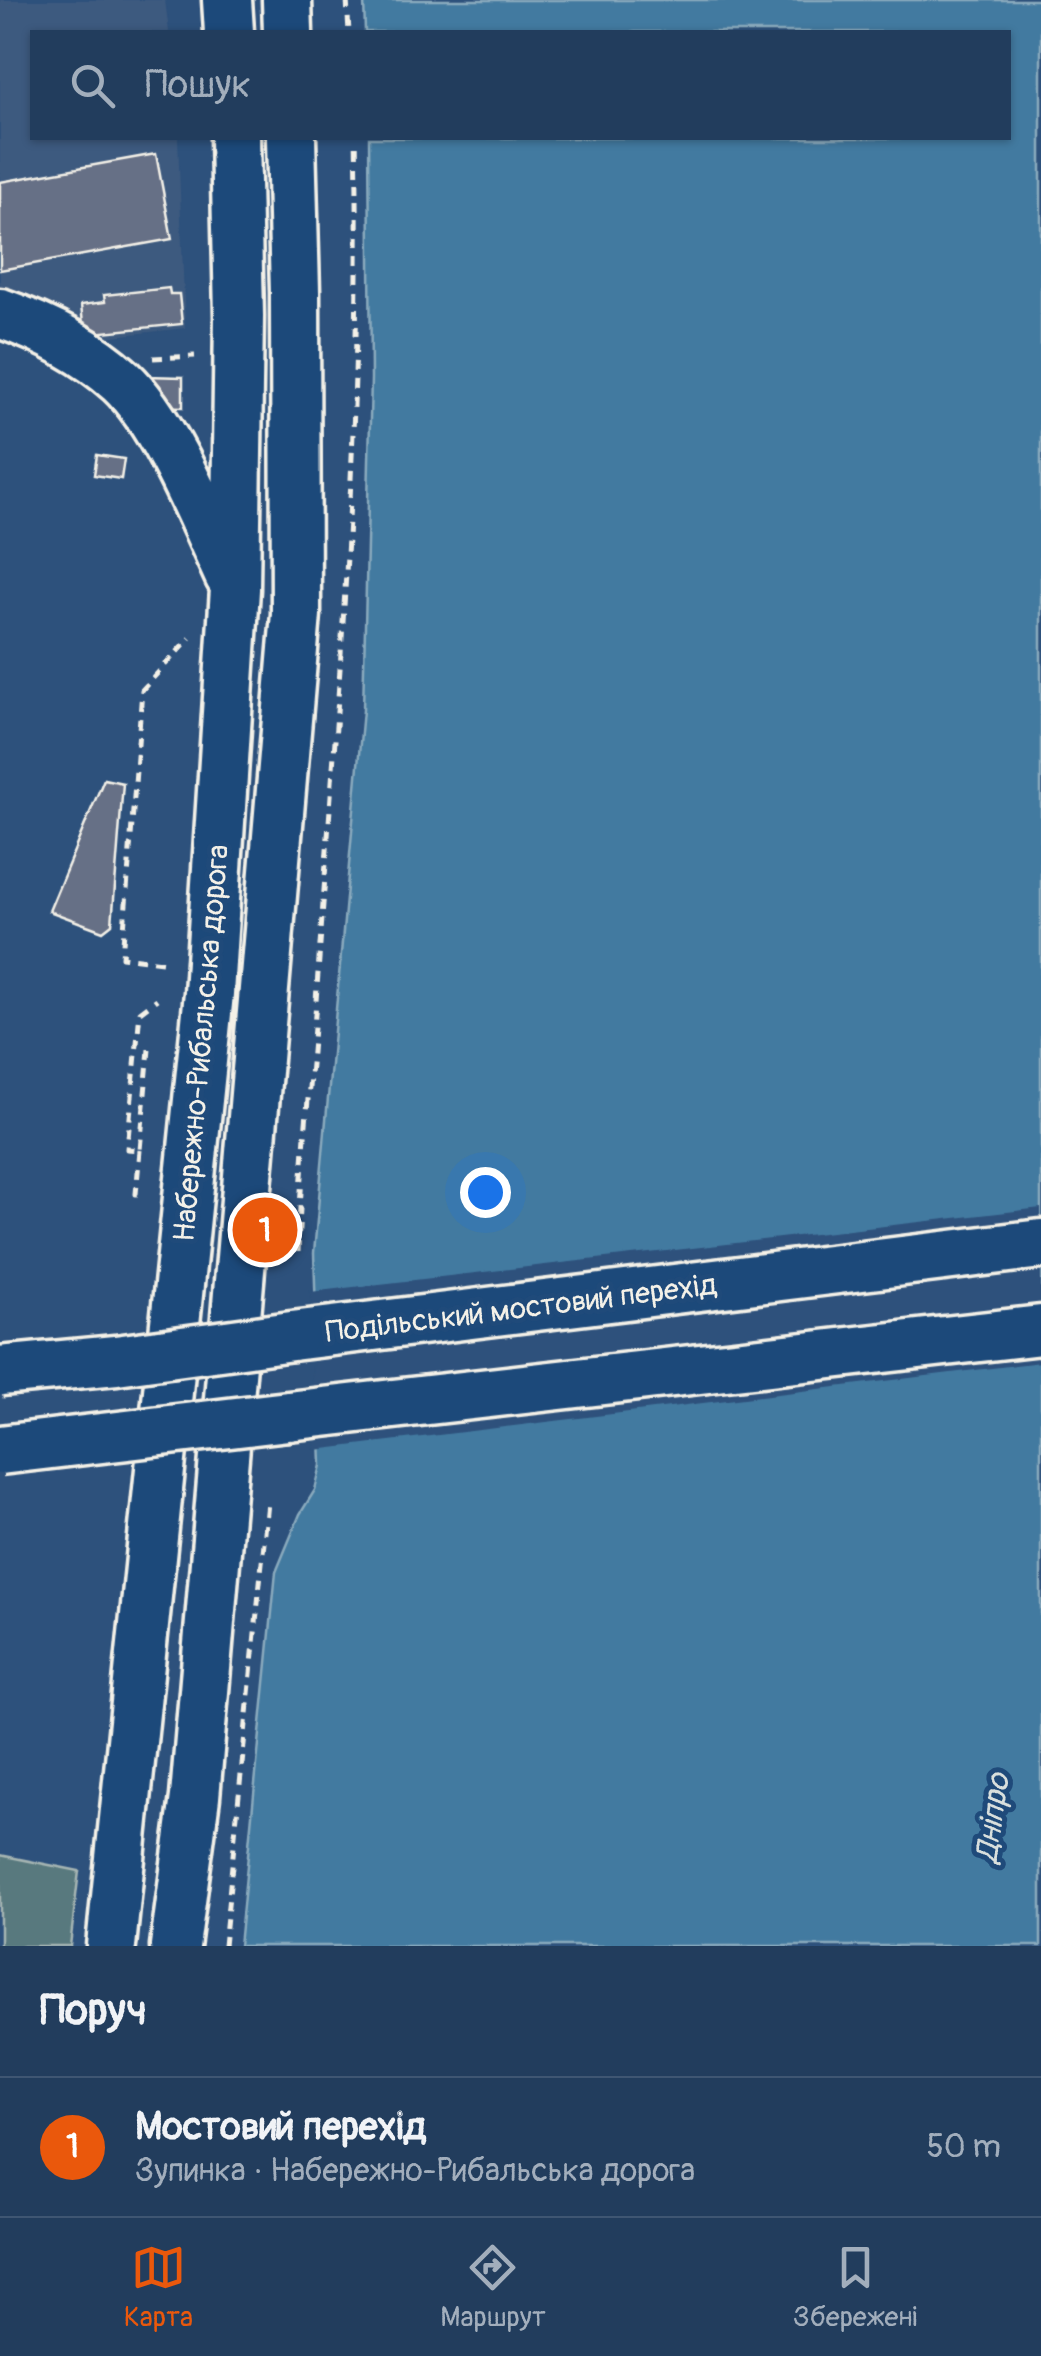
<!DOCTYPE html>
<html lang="uk">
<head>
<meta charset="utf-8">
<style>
  body { margin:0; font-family:Pangolin,sans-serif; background:#2e4866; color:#f1f3f6 }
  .you { position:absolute; left:485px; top:1192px; width:35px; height:35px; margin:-25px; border:8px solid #fff; border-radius:50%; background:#1a73e8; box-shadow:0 0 0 15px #1a73e833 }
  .badge { display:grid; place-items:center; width:65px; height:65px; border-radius:50%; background:#ea580c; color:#fff; font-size:32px; font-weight:700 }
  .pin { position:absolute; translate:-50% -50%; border:5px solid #fff; box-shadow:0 2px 10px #0006 }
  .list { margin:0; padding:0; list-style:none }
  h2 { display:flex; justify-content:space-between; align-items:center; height:130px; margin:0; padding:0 40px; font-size:42px }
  h2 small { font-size:32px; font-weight:400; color:#a2aebc }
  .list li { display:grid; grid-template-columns:65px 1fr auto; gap:30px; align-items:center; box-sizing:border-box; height:140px; padding:0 40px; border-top:2px solid #3f5672 }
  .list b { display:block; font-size:38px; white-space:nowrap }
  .list p { margin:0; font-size:32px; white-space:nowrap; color:#a2aebc }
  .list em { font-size:32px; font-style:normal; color:#a2aebc }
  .icon { flex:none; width:55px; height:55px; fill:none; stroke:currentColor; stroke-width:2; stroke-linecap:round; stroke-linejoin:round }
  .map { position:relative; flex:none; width:1041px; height:1946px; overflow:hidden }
  .search { position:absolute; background:#223d5d; box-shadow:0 2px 8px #0004; left:30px; right:30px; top:30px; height:110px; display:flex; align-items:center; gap:25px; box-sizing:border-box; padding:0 35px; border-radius:0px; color:#a2aebc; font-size:38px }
  .sheet { height:270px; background:#223d5d }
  nav { display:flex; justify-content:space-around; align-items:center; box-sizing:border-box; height:140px; border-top:2px solid #3f5672; background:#223d5d; font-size:28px; color:#a2aebc }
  nav a { display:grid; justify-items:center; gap:5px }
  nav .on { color:#ea580c }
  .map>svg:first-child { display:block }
</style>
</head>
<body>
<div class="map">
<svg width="1041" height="1946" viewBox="0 0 1041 1946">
  <rect width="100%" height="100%" fill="#2d517c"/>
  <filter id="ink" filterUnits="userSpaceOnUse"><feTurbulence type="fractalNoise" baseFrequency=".01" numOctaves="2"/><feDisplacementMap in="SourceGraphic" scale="20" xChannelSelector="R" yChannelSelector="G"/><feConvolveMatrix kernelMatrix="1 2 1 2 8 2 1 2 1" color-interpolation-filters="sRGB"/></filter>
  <g filter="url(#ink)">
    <path fill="#3e5a7f" d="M 0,0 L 165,0 L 169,32 L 32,32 L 32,138 L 178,138 L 185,328 L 68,341 L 0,310 Z"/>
    <path fill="#58797e" stroke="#a6b5b3" stroke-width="2.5" d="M 0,1855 L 79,1871 L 70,1946 L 0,1946 Z"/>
    <path fill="#437aa0" stroke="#8aaabd" stroke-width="2.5" d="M 364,0 L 1041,0 L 1041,1946 L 239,1946 L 276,1572 L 300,1514 L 315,1490 L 321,1465 L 314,1253 L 363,710 L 371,378 L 369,138 L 1008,138 L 1008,32 L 365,32 Z"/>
    <path fill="#2d517c" d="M 1041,1208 L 1041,1362 L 315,1450 L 310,1292 Z"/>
    <path fill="#666f86" stroke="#f4f1e8" stroke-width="2.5" d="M 156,154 L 172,239 L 0,270 L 0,182 Z
      M 169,288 L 170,294 L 179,294 L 182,324 L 84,334 L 81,305 L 105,302 L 104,295 Z
      M 146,376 L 183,377 L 183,407 L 144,406 Z
      M 97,455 L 124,459 L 121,479 L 94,475 Z
      M 104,779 L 123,783 L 112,924 L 103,931 L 49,911 Z"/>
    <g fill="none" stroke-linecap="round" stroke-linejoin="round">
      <defs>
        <path id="secondary" d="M 227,0 L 229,32
          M 287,0 L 288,32
          M 0,313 C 43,328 87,350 121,381 C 165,422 204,521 230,577
          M 292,1336 L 1041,1244
          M 288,1416 L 1041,1330
          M 111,1946 L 209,993 L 235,589 L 239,316 L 235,138
          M 175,1946 L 195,1797 L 296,614 L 295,292 L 291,138"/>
      </defs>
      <use href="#secondary" stroke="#f4f1e8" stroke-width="55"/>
      <path stroke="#f4f1e8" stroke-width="5" stroke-dasharray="10 8" stroke-linecap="butt" d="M 347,0 L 349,32
        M 153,358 L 195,356
        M 162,962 L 122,957 L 142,690 L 190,638
        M 149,1049 L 140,1150 L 127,1149 L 140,1012 L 157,999
        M 140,1150 L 136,1194 L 144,1194
        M 298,1252 C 301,1163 311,1075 317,987 C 337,704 363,421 356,138
        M 224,1946 L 268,1502"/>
      <use href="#secondary" stroke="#1f4a7a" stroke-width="48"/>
      <defs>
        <path id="secondary-bridge" d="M 0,1371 L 116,1360 L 292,1336
          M 0,1450 L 288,1416"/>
      </defs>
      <use href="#secondary-bridge" stroke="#f4f1e8" stroke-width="55" stroke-linecap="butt"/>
      <use href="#secondary-bridge" stroke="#1f4a7a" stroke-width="48"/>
    </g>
  </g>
  <g text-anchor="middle" stroke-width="10" stroke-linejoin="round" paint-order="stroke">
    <g font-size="30" fill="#f4f1e8" stroke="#1f4a7a">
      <text transform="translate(201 1043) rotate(-85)" y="10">Набережно-Рибальська дорога</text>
      <text transform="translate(521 1308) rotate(-7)" y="10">Подільський мостовий перехід</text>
    </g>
    <g font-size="32" font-style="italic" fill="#d9dfdd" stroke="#1f4a7a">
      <text transform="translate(992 1818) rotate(-82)" y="11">Дніпро</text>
    </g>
  </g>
</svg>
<div class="you"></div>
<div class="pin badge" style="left:265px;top:1230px">1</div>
<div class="search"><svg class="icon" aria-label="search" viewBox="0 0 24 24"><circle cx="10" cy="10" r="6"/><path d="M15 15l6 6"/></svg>Пошук</div>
</div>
<section class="sheet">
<h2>Поруч<small></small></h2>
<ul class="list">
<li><span class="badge">1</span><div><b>Мостовий перехід</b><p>Зупинка · Набережно-Рибальська дорога</p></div><em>50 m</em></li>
</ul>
</section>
<nav>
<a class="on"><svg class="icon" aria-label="map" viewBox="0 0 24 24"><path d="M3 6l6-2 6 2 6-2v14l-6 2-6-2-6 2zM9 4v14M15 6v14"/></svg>Карта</a>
<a><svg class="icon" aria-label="directions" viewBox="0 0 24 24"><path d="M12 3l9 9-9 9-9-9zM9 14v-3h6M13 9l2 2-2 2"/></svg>Маршрут</a>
<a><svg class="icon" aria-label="saved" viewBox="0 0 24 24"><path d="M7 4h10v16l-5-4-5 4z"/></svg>Збережені</a>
</nav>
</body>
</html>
